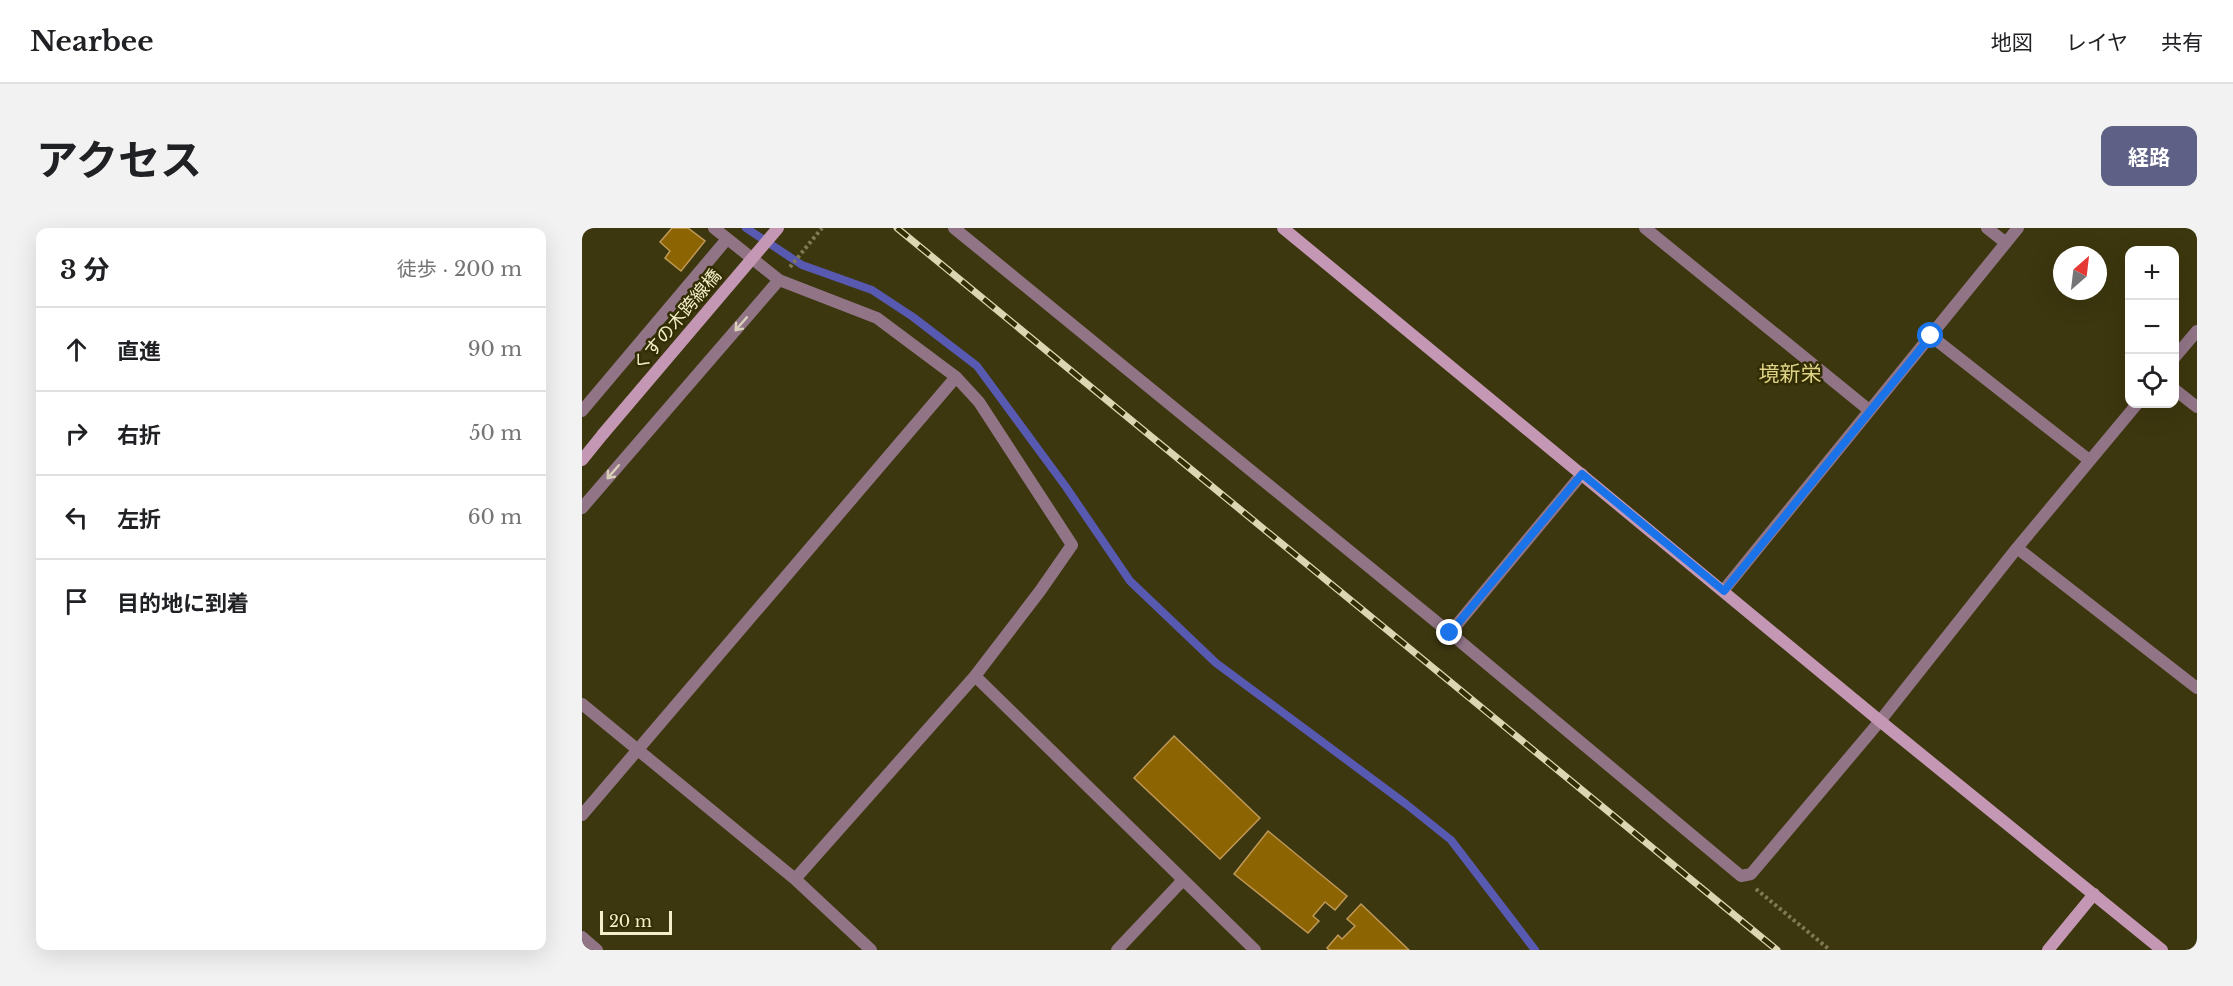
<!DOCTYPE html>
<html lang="ja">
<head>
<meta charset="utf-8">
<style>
  body { margin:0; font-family:"Libre Baskerville","Noto Sans JP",serif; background:#f2f2f2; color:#202124 }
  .controls { position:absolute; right:18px; top:18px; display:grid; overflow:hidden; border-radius:12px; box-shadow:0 6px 24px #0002 }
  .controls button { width:54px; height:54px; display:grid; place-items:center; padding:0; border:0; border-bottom:2px solid #e0e0e0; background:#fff; color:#202124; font:30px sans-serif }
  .compass { position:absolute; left:1471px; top:18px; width:54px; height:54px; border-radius:50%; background:#fff; box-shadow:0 6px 24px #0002; rotate:28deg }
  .scale { position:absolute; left:18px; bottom:15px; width:72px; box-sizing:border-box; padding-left:6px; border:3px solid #f4eeca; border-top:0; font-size:16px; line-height:21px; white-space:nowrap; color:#f4eeca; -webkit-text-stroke:4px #332d03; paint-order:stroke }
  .stop { position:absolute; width:18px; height:18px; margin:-14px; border:4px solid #1a73e8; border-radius:50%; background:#fff }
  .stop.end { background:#1a73e8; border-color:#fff; box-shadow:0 2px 6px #0008 }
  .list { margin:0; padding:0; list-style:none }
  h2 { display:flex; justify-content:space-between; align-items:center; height:78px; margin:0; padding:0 24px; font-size:26px }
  h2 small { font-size:20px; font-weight:400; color:#757577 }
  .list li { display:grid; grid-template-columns:39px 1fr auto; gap:18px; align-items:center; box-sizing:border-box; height:84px; padding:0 24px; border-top:2px solid #e0e0e0 }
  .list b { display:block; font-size:22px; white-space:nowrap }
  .list em { font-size:20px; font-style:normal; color:#757577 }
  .icon { flex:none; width:33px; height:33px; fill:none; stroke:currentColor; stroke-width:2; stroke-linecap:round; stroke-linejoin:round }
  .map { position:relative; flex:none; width:1615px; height:722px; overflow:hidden; border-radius:12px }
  header { display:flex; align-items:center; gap:36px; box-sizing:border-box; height:84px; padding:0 30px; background:#fff; border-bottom:2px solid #e0e0e0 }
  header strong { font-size:28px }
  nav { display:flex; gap:33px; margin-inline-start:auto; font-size:21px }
  .intro { display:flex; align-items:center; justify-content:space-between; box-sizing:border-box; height:144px; padding:0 36px }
  h1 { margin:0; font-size:42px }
  .button { padding:15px 27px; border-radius:12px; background:#5e6185; color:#fff; font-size:21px; font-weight:700 }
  main { display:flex; gap:36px; padding:0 36px }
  aside { flex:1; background:#fff; border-radius:12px; box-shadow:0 6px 24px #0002 }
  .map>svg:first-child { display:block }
</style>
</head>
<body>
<header>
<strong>Nearbee</strong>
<nav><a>地図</a><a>レイヤ</a><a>共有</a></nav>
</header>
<div class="intro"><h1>アクセス</h1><a class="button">経路</a></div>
<main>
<aside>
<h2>3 分<small>徒歩 · 200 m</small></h2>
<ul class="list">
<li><svg class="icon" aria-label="ahead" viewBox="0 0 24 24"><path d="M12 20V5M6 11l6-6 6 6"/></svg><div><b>直進</b></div><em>90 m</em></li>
<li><svg class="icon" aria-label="right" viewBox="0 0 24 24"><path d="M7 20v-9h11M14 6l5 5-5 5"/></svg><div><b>右折</b></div><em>50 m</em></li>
<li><svg class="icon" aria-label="left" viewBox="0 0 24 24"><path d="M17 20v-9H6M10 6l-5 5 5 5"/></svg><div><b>左折</b></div><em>60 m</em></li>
<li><svg class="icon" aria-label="arrive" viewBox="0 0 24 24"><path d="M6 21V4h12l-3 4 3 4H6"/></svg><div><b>目的地に到着</b></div></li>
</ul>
</aside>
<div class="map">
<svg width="1615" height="722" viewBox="0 0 1615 722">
  <rect width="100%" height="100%" fill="#3d370f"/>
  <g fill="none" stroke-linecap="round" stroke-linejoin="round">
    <path stroke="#5859b1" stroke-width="8" d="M 164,0 L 220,37 L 290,62 L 331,89 L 395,138 L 484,259 L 548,353 L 634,435 L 824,576 L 869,612 L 953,722"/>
  </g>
  <path fill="#8d6402" stroke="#bf9957" stroke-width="1.5" d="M 90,0 L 106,0 L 123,13 L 99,43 L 83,30 L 88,23 L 78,14 Z
    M 592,508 L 678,590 L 638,631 L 552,550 Z
    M 686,603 L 765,668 L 753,682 L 743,674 L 731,688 L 737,693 L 726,705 L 652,646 Z
    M 779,676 L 827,722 L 747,722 L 745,720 L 756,707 L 760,711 L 773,698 L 765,691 Z"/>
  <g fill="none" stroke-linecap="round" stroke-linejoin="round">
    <path stroke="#817b55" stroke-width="4" stroke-dasharray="3 3" stroke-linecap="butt" d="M 208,39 L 240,0
      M 1174,661 L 1248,722"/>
    <path stroke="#917587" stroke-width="12" d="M 1349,108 L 1507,232"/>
    <path stroke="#917587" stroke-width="12" d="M 132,0 L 197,52 L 295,90 L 374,149 L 397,174 L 490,317 L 458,363 L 393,448 L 213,651
      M 372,0 L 868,405 L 1159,648 L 1169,646 L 1298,493 L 1435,320 L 1555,176
      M 1063,0 L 1287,182
      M 1405,0 L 1424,15
      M 1592,130 L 1615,103
      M 1592,161 L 1615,179
      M 0,183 L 145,11
      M 0,280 L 197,52
      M 1435,320 L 1615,460
      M 1141,363 L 1436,0
      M 868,405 L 1000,246
      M 393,448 L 673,722
      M 0,476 L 213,651 L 289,722
      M 0,587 L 374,149
      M 0,709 L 15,722
      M 535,722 L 601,652"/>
    <path stroke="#c498b5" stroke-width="12" d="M 701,0 L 1298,493 L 1580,722
      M 0,232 L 21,206
      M 1466,722 L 1512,666"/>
    <defs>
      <path id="rail" d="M 315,0 L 1195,722"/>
    </defs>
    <use href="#rail" stroke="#dcd6b2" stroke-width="7"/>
    <use href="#rail" stroke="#332d03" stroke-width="4.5" stroke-dasharray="14" stroke-linecap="butt"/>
    <path stroke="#c498b5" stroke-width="12" d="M 21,206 L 196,0"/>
  </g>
  <defs><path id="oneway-shaft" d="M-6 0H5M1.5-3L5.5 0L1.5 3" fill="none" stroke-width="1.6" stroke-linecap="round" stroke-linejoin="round" transform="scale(1.5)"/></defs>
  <g stroke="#dbd0b9">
    <use href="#oneway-shaft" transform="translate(159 96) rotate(131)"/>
    <use href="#oneway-shaft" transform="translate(31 244) rotate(131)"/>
  </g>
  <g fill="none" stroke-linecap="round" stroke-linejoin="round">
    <path stroke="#1a73e8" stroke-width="8" d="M 868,405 L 1000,246 L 1142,363 L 1349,108"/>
  </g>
  <g text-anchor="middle" stroke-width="5" stroke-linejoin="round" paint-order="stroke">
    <g font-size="18" fill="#f4eeca" stroke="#332d03">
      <text transform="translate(95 92) rotate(-50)" y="6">くすの木跨線橋</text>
    </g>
    <g font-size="21" fill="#dfd388" stroke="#332d03">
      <text x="1208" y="153">境新栄</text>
    </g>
  </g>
</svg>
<div class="controls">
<button>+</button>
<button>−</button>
<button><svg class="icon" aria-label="locate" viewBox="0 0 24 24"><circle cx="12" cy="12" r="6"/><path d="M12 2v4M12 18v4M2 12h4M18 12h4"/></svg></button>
</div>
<svg class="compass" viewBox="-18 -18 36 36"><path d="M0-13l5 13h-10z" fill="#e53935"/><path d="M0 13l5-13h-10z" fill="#757577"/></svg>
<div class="scale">20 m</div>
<div class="stop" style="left:1349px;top:108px"></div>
<div class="stop end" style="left:868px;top:405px"></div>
</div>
</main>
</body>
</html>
